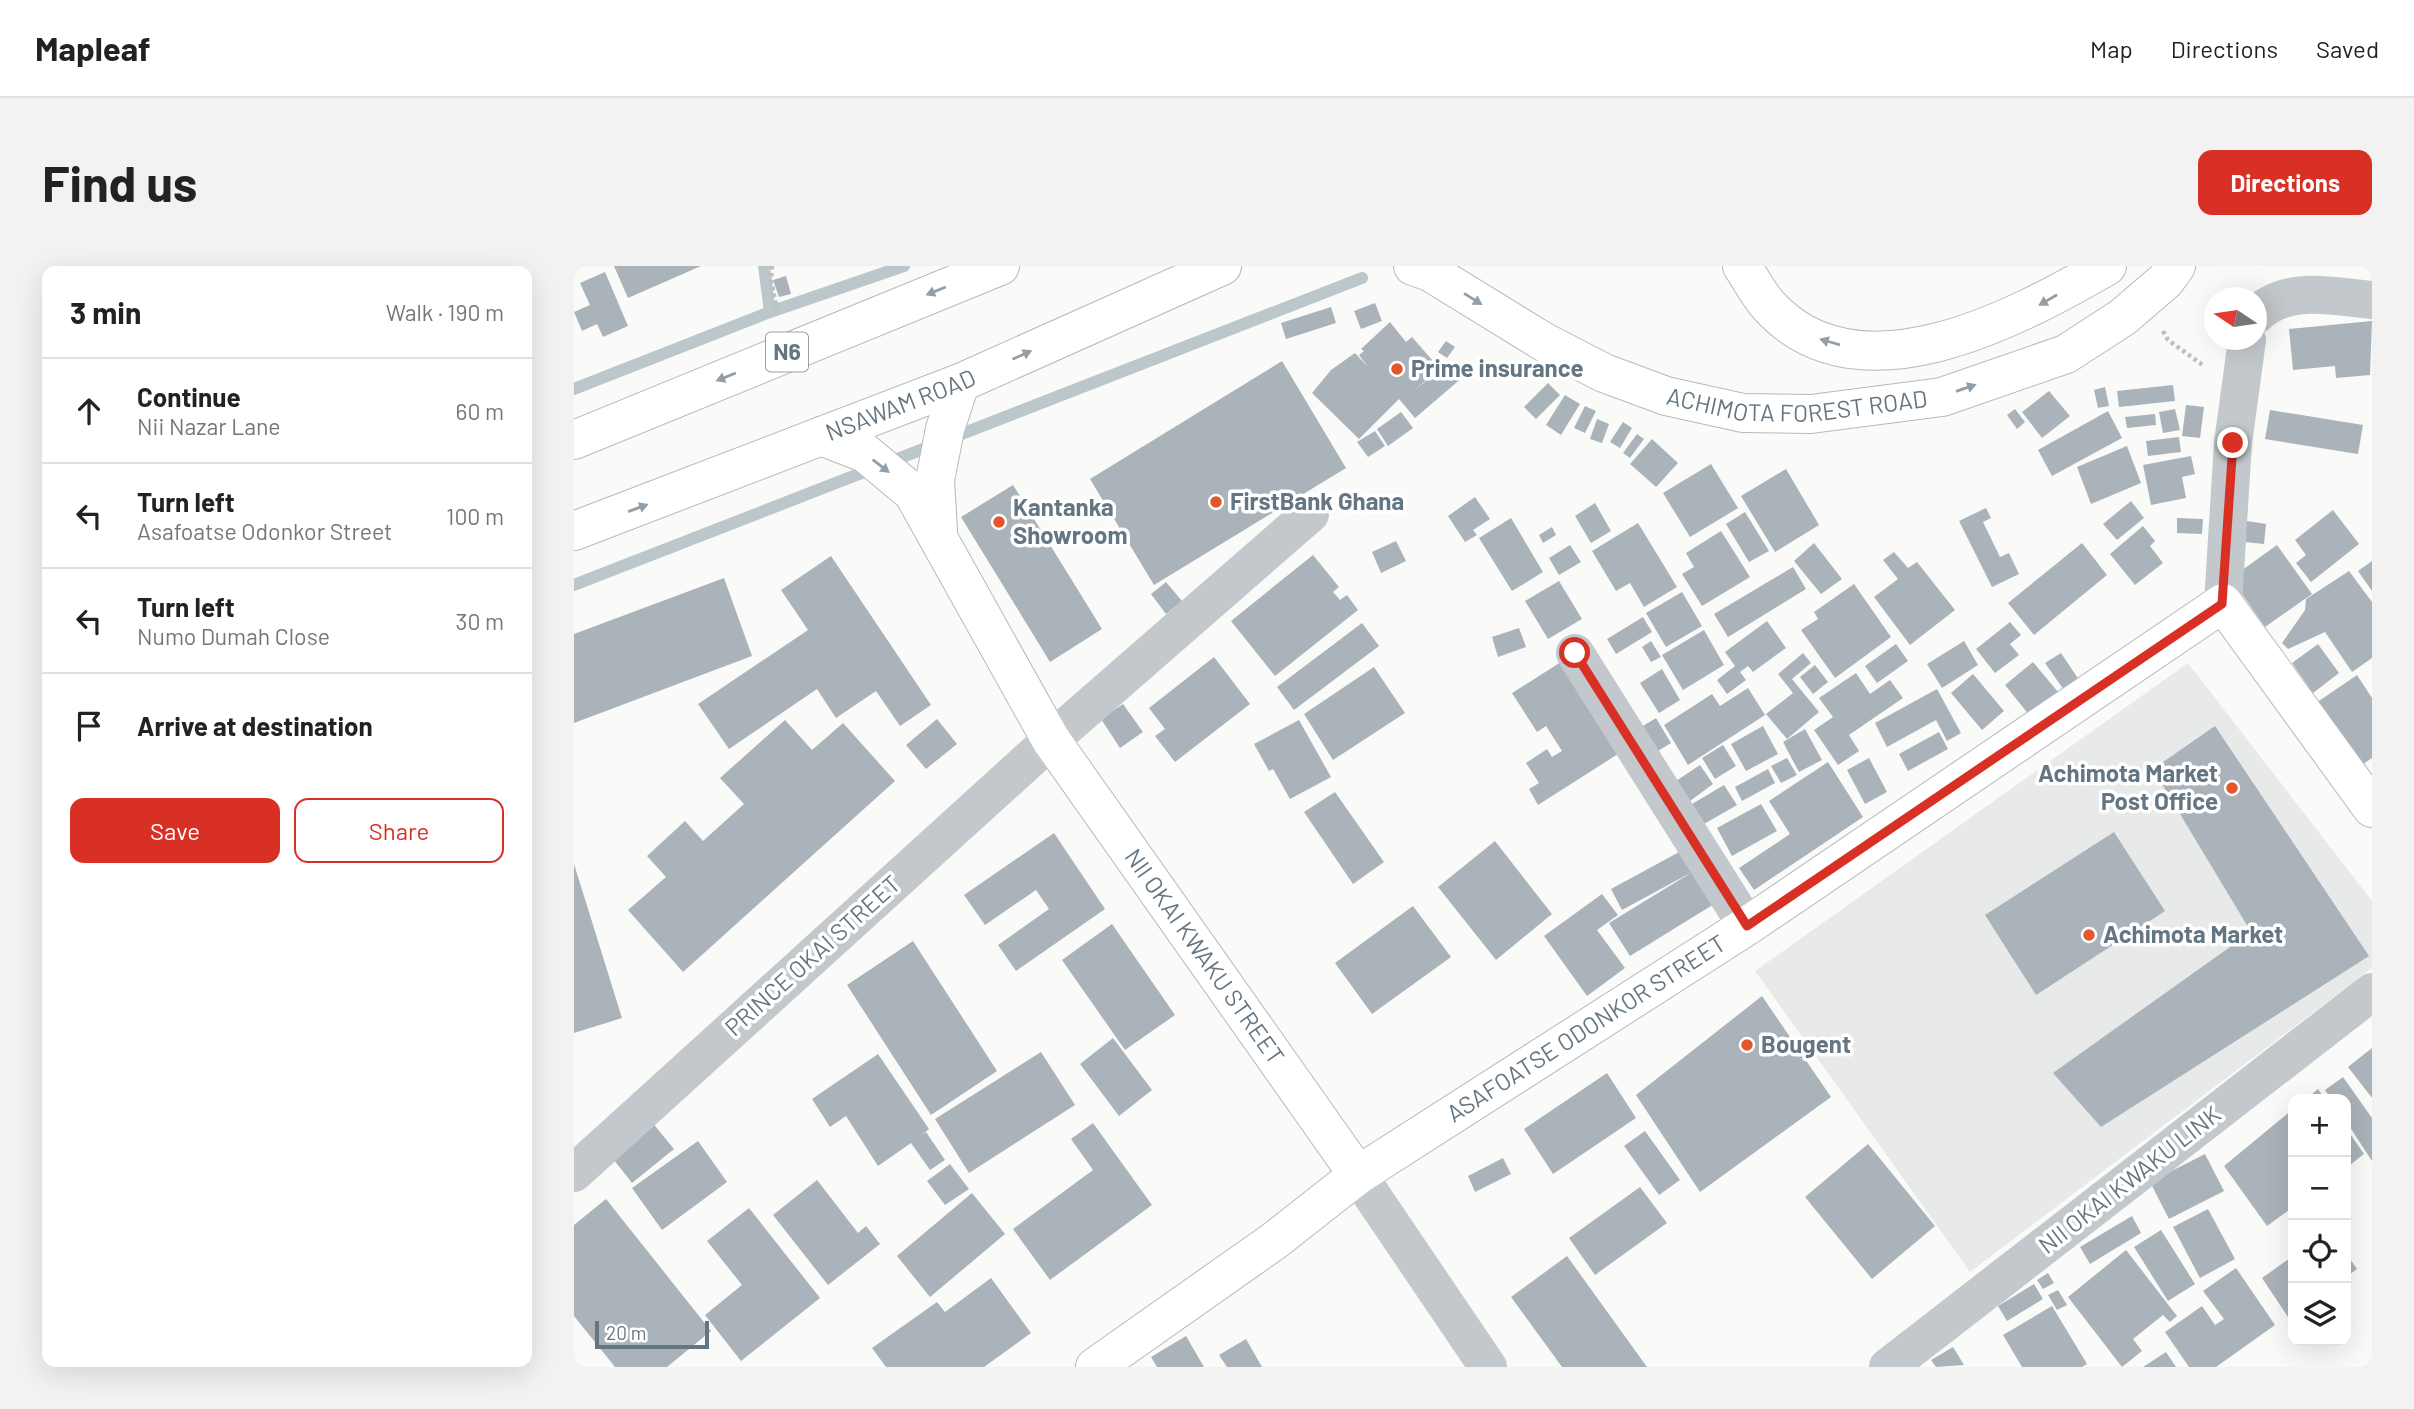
<!DOCTYPE html>
<html lang="en">
<head>
<meta charset="utf-8">
<style>
  body { margin:0; font-family:Barlow,sans-serif; background:#f2f2f2; color:#222 }
  .controls { position:absolute; right:21px; bottom:21px; display:grid; overflow:hidden; border-radius:14px; box-shadow:0 7px 28px #0002 }
  .controls button { width:63px; height:63px; display:grid; place-items:center; padding:0; border:0; border-bottom:2px solid #e0e0e0; background:#fff; color:#222; font:35px sans-serif }
  .compass { position:absolute; left:1630px; top:21px; width:63px; height:63px; border-radius:50%; background:#fff; box-shadow:0 7px 28px #0002; rotate:283deg }
  .scale { position:absolute; left:21px; bottom:18px; width:114px; box-sizing:border-box; padding-left:7px; border:4px solid #657683; border-top:0; font-size:19px; line-height:24px; white-space:nowrap; color:#657683; -webkit-text-stroke:5px #fff; paint-order:stroke }
  .stop { position:absolute; width:21px; height:21px; margin:-16px; border:5px solid #d93025; border-radius:50%; background:#fff }
  .stop.end { background:#d93025; border-color:#fff; box-shadow:0 2px 7px #0008 }
  .list { margin:0; padding:0; list-style:none }
  h2 { display:flex; justify-content:space-between; align-items:center; height:91px; margin:0; padding:0 28px; font-size:30px }
  h2 small { font-size:23px; font-weight:400; color:#767676 }
  .list li { display:grid; grid-template-columns:46px 1fr auto; gap:21px; align-items:center; box-sizing:border-box; height:105px; padding:0 28px; border-top:2px solid #e0e0e0 }
  .list b { display:block; font-size:26px; white-space:nowrap }
  .list p { margin:0; font-size:23px; white-space:nowrap; color:#767676 }
  .list em { font-size:23px; font-style:normal; color:#767676 }
  .actions { display:flex; gap:14px; padding:21px 28px }
  .actions a { flex:1; padding:16px 0; border:2px solid #d93025; border-radius:14px; text-align:center; font-size:24px; color:#d93025 }
  .actions .main { background:#d93025; color:#fff }
  .icon { flex:none; width:38px; height:38px; fill:none; stroke:currentColor; stroke-width:2; stroke-linecap:round; stroke-linejoin:round }
  .map { position:relative; flex:none; width:1798px; height:1101px; overflow:hidden; border-radius:14px }
  header { display:flex; align-items:center; gap:42px; box-sizing:border-box; height:98px; padding:0 35px; background:#fff; border-bottom:2px solid #e0e0e0 }
  header strong { font-size:33px }
  nav { display:flex; gap:38px; margin-inline-start:auto; font-size:24px }
  .intro { display:flex; align-items:center; justify-content:space-between; box-sizing:border-box; height:168px; padding:0 42px }
  h1 { margin:0; font-size:49px }
  .button { padding:18px 32px; border-radius:14px; background:#d93025; color:#fff; font-size:24px; font-weight:700 }
  main { display:flex; gap:42px; padding:0 42px }
  aside { flex:1; background:#fff; border-radius:14px; box-shadow:0 7px 28px #0002 }
  .map>svg:first-child { display:block }
</style>
</head>
<body>
<header>
<strong>Mapleaf</strong>
<nav><a>Map</a><a>Directions</a><a>Saved</a></nav>
</header>
<div class="intro"><h1>Find us</h1><a class="button">Directions</a></div>
<main>
<aside>
<h2>3 min<small>Walk · 190 m</small></h2>
<ul class="list">
<li><svg class="icon" aria-label="ahead" viewBox="0 0 24 24"><path d="M12 20V5M6 11l6-6 6 6"/></svg><div><b>Continue</b><p>Nii Nazar Lane</p></div><em>60 m</em></li>
<li><svg class="icon" aria-label="left" viewBox="0 0 24 24"><path d="M17 20v-9H6M10 6l-5 5 5 5"/></svg><div><b>Turn left</b><p>Asafoatse Odonkor Street</p></div><em>100 m</em></li>
<li><svg class="icon" aria-label="left" viewBox="0 0 24 24"><path d="M17 20v-9H6M10 6l-5 5 5 5"/></svg><div><b>Turn left</b><p>Numo Dumah Close</p></div><em>30 m</em></li>
<li><svg class="icon" aria-label="arrive" viewBox="0 0 24 24"><path d="M6 21V4h12l-3 4 3 4H6"/></svg><div><b>Arrive at destination</b></div></li>
</ul>
<div class="actions"><a class="main">Save</a><a>Share</a></div>
</aside>
<div class="map">
<svg width="1798" height="1101" viewBox="0 0 1798 1101">
  <rect width="100%" height="100%" fill="#fafaf8"/>
  <path fill="#e8e9e9" d="M 1614,397 L 1798,635 L 1798,702 L 1396,1006 L 1181,705 Z"/>
  <g fill="none" stroke-linecap="round" stroke-linejoin="round">
    <path stroke="#bbc7cb" stroke-width="12" d="M 190,0 L 196,46
      M 0,123 L 196,46 L 330,0
      M 0,319 L 788,12"/>
  </g>
  <path fill="#aab3b9" d="M 40,0 L 127,0 L 54,32 Z
    M 31,6 L 54,60 L 29,71 L 23,58 L 8,65 L 0,46 L 16,39 L 6,17 Z
    M 212,10 L 217,28 L 205,31 L 199,14 Z
    M 801,37 L 808,55 L 787,63 L 780,45 Z
    M 757,41 L 762,57 L 712,73 L 707,57 Z
    M 1798,55 L 1796,109 L 1762,112 L 1761,100 L 1719,104 L 1715,63 Z
    M 816,56 L 832,76 L 838,71 L 859,95 L 853,100 L 859,107 L 841,124 L 875,95 L 889,111 L 841,152 L 825,133 L 785,173 L 738,127 L 757,104 L 781,87 L 794,101 L 785,89 L 790,85 L 787,83 Z
    M 872,75 L 881,81 L 873,92 L 864,86 Z
    M 708,95 L 772,202 L 580,319 L 516,213 Z
    M 974,117 L 986,129 L 962,153 L 950,141 Z
    M 1599,119 L 1601,135 L 1545,141 L 1543,125 Z
    M 1531,121 L 1535,140 L 1524,142 L 1520,124 Z
    M 1475,125 L 1496,150 L 1468,172 L 1448,146 Z
    M 991,129 L 1006,138 L 987,169 L 972,159 Z
    M 1612,139 L 1630,141 L 1626,172 L 1608,170 Z
    M 1011,140 L 1022,145 L 1011,167 L 1000,162 Z
    M 1441,143 L 1451,156 L 1443,163 L 1433,149 Z
    M 1601,143 L 1606,164 L 1589,167 L 1585,146 Z
    M 1696,144 L 1789,159 L 1784,188 L 1691,173 Z
    M 1534,145 L 1548,172 L 1478,210 L 1464,184 Z
    M 827,146 L 839,162 L 814,180 L 803,163 Z
    M 1581,148 L 1582,159 L 1553,162 L 1551,151 Z
    M 1023,153 L 1035,158 L 1028,177 L 1016,173 Z
    M 1049,156 L 1058,162 L 1046,182 L 1036,176 Z
    M 801,165 L 811,180 L 794,191 L 783,176 Z
    M 1063,168 L 1070,173 L 1056,192 L 1049,187 Z
    M 1605,171 L 1607,186 L 1574,190 L 1572,175 Z
    M 1078,173 L 1104,197 L 1082,221 L 1056,198 Z
    M 1553,180 L 1567,217 L 1517,238 L 1503,201 Z
    M 1617,190 L 1621,208 L 1608,211 L 1612,232 L 1577,239 L 1569,199 Z
    M 1137,198 L 1164,242 L 1116,271 L 1089,227 Z
    M 1212,203 L 1245,259 L 1201,286 L 1167,230 Z
    M 439,219 L 528,363 L 476,396 L 387,251 Z
    M 901,231 L 916,253 L 899,264 L 903,269 L 891,276 L 874,250 Z
    M 1557,235 L 1570,252 L 1543,274 L 1529,258 Z
    M 1021,237 L 1037,265 L 1017,277 L 1001,250 Z
    M 1412,242 L 1417,252 L 1409,256 L 1426,291 L 1435,287 L 1445,308 L 1418,321 L 1385,255 Z
    M 1759,244 L 1785,278 L 1737,316 L 1722,297 L 1732,289 L 1721,274 Z
    M 1171,246 L 1195,285 L 1175,296 L 1152,258 Z
    M 937,252 L 969,306 L 938,325 L 905,272 Z
    M 1603,252 L 1629,253 L 1628,268 L 1603,267 Z
    M 1673,255 L 1692,258 L 1690,278 L 1670,276 Z
    M 1064,257 L 1103,321 L 1070,341 L 1056,317 L 1042,325 L 1018,285 Z
    M 1569,260 L 1581,275 L 1576,280 L 1589,297 L 1561,319 L 1536,288 Z
    M 978,261 L 982,269 L 969,277 L 965,269 Z
    M 1147,265 L 1176,311 L 1128,340 L 1108,308 L 1120,301 L 1112,287 Z
    M 822,275 L 832,295 L 807,307 L 798,286 Z
    M 1240,277 L 1268,313 L 1247,328 L 1220,295 Z
    M 1508,277 L 1533,309 L 1460,369 L 1434,337 Z
    M 996,279 L 1007,296 L 985,309 L 975,292 Z
    M 1703,279 L 1738,328 L 1691,361 L 1657,312 Z
    M 1320,286 L 1334,302 L 1343,296 L 1381,344 L 1336,379 L 1300,331 L 1324,313 L 1309,294 Z
    M 739,289 L 765,321 L 759,326 L 766,334 L 773,329 L 784,344 L 701,410 L 657,355 Z
    M 257,290 L 357,439 L 326,460 L 302,425 L 262,452 L 243,423 L 155,483 L 124,438 L 234,364 L 207,324 Z
    M 1798,295 L 1798,325 L 1784,305 Z
    M 1219,301 L 1232,323 L 1154,371 L 1140,348 Z
    M 1775,305 L 1798,336 L 1798,392 L 1778,406 L 1751,366 L 1714,383 L 1708,377 L 1731,344 L 1732,333 Z
    M 150,312 L 178,390 L 0,457 L 0,368 Z
    M 985,315 L 1008,353 L 974,373 L 951,335 Z
    M 592,316 L 608,335 L 592,348 L 577,328 Z
    M 1280,318 L 1317,371 L 1261,412 L 1227,364 L 1244,353 L 1240,346 Z
    M 1108,326 L 1128,360 L 1092,381 L 1072,347 Z
    M 1069,351 L 1078,366 L 1042,388 L 1033,373 Z
    M 1193,355 L 1212,382 L 1179,406 L 1174,400 L 1166,406 L 1172,414 L 1153,428 L 1143,414 L 1161,400 L 1151,386 Z
    M 1436,356 L 1447,369 L 1436,378 L 1445,389 L 1421,407 L 1402,383 Z
    M 788,357 L 805,380 L 720,444 L 703,421 Z
    M 945,362 L 952,381 L 924,391 L 918,371 Z
    M 1130,364 L 1150,399 L 1109,424 L 1088,389 Z
    M 1077,375 L 1087,391 L 1077,396 L 1068,381 Z
    M 1390,375 L 1404,399 L 1368,422 L 1353,398 Z
    M 1322,378 L 1334,395 L 1303,417 L 1291,400 Z
    M 1744,378 L 1765,407 L 1739,427 L 1718,397 Z
    M 1229,387 L 1237,397 L 1218,413 L 1245,446 L 1213,473 L 1192,448 L 1219,427 L 1204,408 Z
    M 1487,387 L 1505,414 L 1490,424 L 1471,397 Z
    M 640,391 L 676,438 L 601,496 L 581,470 L 591,463 L 575,442 Z
    M 987,396 L 1044,488 L 964,539 L 955,523 L 965,517 L 952,497 L 973,483 L 978,491 L 988,485 L 972,460 L 963,466 L 938,427 Z
    M 1459,396 L 1484,426 L 1456,450 L 1431,419 Z
    M 1241,399 L 1254,416 L 1239,428 L 1226,411 Z
    M 800,401 L 831,447 L 759,494 L 730,448 Z
    M 1088,403 L 1106,434 L 1085,447 L 1066,417 Z
    M 1282,407 L 1296,428 L 1316,414 L 1329,432 L 1275,469 L 1285,485 L 1264,499 L 1240,464 L 1259,451 L 1245,432 Z
    M 1399,408 L 1430,445 L 1408,464 L 1377,427 Z
    M 1783,409 L 1798,432 L 1798,492 L 1785,501 L 1742,437 Z
    M 1174,422 L 1191,449 L 1114,499 L 1090,459 L 1138,428 L 1146,440 Z
    M 1363,423 L 1387,467 L 1373,475 L 1362,454 L 1313,481 L 1301,457 Z
    M 549,438 L 569,466 L 546,482 L 527,453 Z
    M 1082,452 L 1097,477 L 1074,491 L 1059,466 Z
    M 363,453 L 383,478 L 352,503 L 332,479 Z
    M 211,454 L 238,484 L 269,457 L 321,515 L 109,706 L 54,644 L 92,611 L 73,590 L 111,555 L 129,575 L 170,538 L 146,512 Z
    M 725,454 L 757,511 L 716,533 L 699,503 L 695,505 L 680,478 Z
    M 1189,460 L 1204,488 L 1172,505 L 1157,478 Z
    M 1641,460 L 1795,690 L 1527,861 L 1479,807 L 1677,666 L 1579,503 Z
    M 1231,463 L 1248,494 L 1225,506 L 1209,476 Z
    M 1365,466 L 1374,483 L 1334,505 L 1325,488 Z
    M 1149,479 L 1162,500 L 1141,513 L 1128,492 Z
    M 1213,492 L 1223,509 L 1207,517 L 1197,500 Z
    M 1295,492 L 1313,526 L 1291,538 L 1273,504 Z
    M 1254,496 L 1289,551 L 1180,624 L 1165,602 L 1216,568 L 1195,535 Z
    M 1126,499 L 1139,518 L 1116,535 L 1102,515 Z
    M 1194,503 L 1201,517 L 1168,535 L 1161,521 Z
    M 1150,519 L 1163,539 L 1130,558 L 1118,538 Z
    M 761,526 L 810,596 L 779,618 L 730,546 Z
    M 1187,538 L 1203,565 L 1158,590 L 1143,562 Z
    M 1540,566 L 1591,645 L 1462,729 L 1411,649 Z
    M 480,567 L 531,643 L 442,705 L 424,679 L 475,643 L 462,624 L 411,659 L 390,629 Z
    M 921,575 L 978,648 L 922,694 L 864,621 Z
    M 1118,579 L 1145,635 L 1056,690 L 1035,657 L 1120,605 L 1048,644 L 1037,623 Z
    M 0,598 L 48,752 L 0,767 Z
    M 1028,628 L 1044,649 L 1023,664 L 1051,702 L 1013,730 L 970,670 Z
    M 839,640 L 877,691 L 798,748 L 761,697 Z
    M 538,658 L 601,749 L 551,784 L 488,694 Z
    M 339,675 L 423,805 L 357,849 L 273,719 Z
    M 1188,730 L 1257,831 L 1126,926 L 1062,829 Z
    M 539,772 L 578,824 L 545,850 L 506,798 Z
    M 1798,782 L 1798,832 L 1774,801 Z
    M 467,786 L 501,839 L 395,907 L 361,853 Z
    M 304,788 L 355,863 L 346,870 L 352,866 L 371,894 L 356,904 L 337,877 L 304,900 L 272,850 L 256,861 L 238,833 Z
    M 1033,807 L 1062,852 L 979,908 L 950,863 Z
    M 1769,811 L 1798,852 L 1798,895 L 1772,855 L 1772,833 L 1757,833 L 1751,824 Z
    M 1744,823 L 1751,833 L 1732,833 Z
    M 1719,843 L 1719,941 L 1693,960 L 1650,900 Z
    M 77,855 L 100,883 L 58,917 L 36,889 Z
    M 519,857 L 578,939 L 476,1014 L 439,963 L 519,904 L 497,873 Z
    M 1772,862 L 1790,888 L 1772,902 Z
    M 1071,865 L 1106,914 L 1085,929 L 1050,880 Z
    M 124,875 L 153,916 L 88,964 L 58,922 Z
    M 1294,878 L 1361,960 L 1298,1013 L 1231,931 Z
    M 1631,888 L 1650,925 L 1595,953 L 1576,916 Z
    M 929,892 L 937,908 L 901,926 L 894,910 Z
    M 376,898 L 395,923 L 371,939 L 353,915 Z
    M 243,914 L 284,967 L 292,960 L 306,978 L 254,1019 L 199,949 Z
    M 1066,921 L 1093,957 L 1021,1009 L 995,972 Z
    M 398,927 L 431,968 L 356,1031 L 323,990 Z
    M 32,933 L 137,1065 L 93,1101 L 41,1101 L 0,1050 L 0,959 Z
    M 175,942 L 246,1032 L 167,1095 L 131,1049 L 168,1019 L 133,975 Z
    M 1634,943 L 1661,993 L 1626,1012 L 1599,961 Z
    M 1558,950 L 1567,967 L 1516,998 L 1506,981 Z
    M 1587,964 L 1621,1018 L 1594,1035 L 1560,981 Z
    M 1552,984 L 1603,1050 L 1596,1056 L 1589,1049 L 1559,1073 L 1568,1085 L 1548,1101 L 1494,1031 Z
    M 1772,987 L 1783,1003 L 1772,1011 Z
    M 993,990 L 1073,1101 L 988,1101 L 937,1031 Z
    M 1719,990 L 1719,1047 L 1714,1051 L 1688,1012 Z
    M 1662,1002 L 1701,1059 L 1642,1101 L 1615,1101 L 1591,1066 L 1628,1040 L 1641,1059 L 1650,1053 L 1629,1025 Z
    M 1474,1007 L 1480,1017 L 1469,1023 L 1463,1014 Z
    M 417,1012 L 457,1067 L 410,1101 L 312,1101 L 298,1082 L 363,1036 L 371,1046 Z
    M 1460,1018 L 1469,1033 L 1433,1055 L 1424,1040 Z
    M 1484,1024 L 1493,1039 L 1483,1044 L 1474,1029 Z
    M 1478,1040 L 1513,1098 L 1508,1101 L 1448,1101 L 1429,1069 Z
    M 612,1070 L 630,1101 L 583,1101 L 577,1091 Z
    M 672,1073 L 688,1101 L 653,1101 L 645,1089 Z
    M 1379,1081 L 1390,1099 L 1362,1101 L 1357,1094 Z
    M 1592,1086 L 1602,1101 L 1569,1101 Z"/>
  <g fill="none" stroke-linecap="round" stroke-linejoin="round">
    <defs>
      <g id="secondary">
        <path id="s1" d="M 247,170 L 291,187 L 339,227 L 477,474 L 784,909"/>
        <path d="M 364,264 L 361,214 L 371,163 L 386,117"/>
        <path id="s2" d="M 521,1101 L 700,975 L 784,909 L 1173,660 L 1649,337 L 1798,542"/>
      </g>
      <g id="primary">
        <path id="s3" d="M 839,0 L 856,6 L 970,76 L 1030,107 L 1092,130 L 1169,147 L 1237,148 L 1368,131 L 1492,88 L 1549,51 L 1592,14 L 1602,0"/>
        <path d="M 1168,0 C 1177,13 1184,28 1195,40 C 1284,138 1443,52 1533,0"/>
      </g>
      <g id="highway">
        <path d="M 0,174 L 426,0"/>
        <path id="s4" d="M 0,265 L 386,117 L 648,0"/>
      </g>
    </defs>
    <use href="#secondary" stroke="#b3babf" stroke-width="40"/>
    <use href="#primary" stroke="#b5babe" stroke-width="40"/>
    <use href="#highway" stroke="#b4b9bd" stroke-width="40"/>
    <path stroke="#bbbfc2" stroke-width="4.5" stroke-dasharray="3.5 3.5" stroke-linecap="butt" d="M 198,0 L 197,15 L 204,48
      M 1589,65 L 1594,74 L 1630,100"/>
    <path stroke="#c3c8cc" stroke-width="38" d="M 1682,49 C 1714,18 1759,31 1798,34
      M 1649,337 L 1659,177 L 1673,74
      M 1001,387 L 1173,660
      M 0,907 L 477,474 L 736,248
      M 784,909 L 914,1101
      M 1314,1101 L 1798,726"/>
    <use href="#secondary" stroke="#fff" stroke-width="38"/>
    <use href="#primary" stroke="#fff" stroke-width="38"/>
    <use href="#highway" stroke="#fff" stroke-width="38"/>
  </g>
  <defs><path id="oneway-solid" d="M-6-.8H1V-3.2L6.5 0L1 3.2V.8H-6Z" transform="scale(1.75)"/></defs>
  <g fill="#939fa8">
    <use href="#oneway-solid" transform="translate(362 25) rotate(158)"/>
    <use href="#oneway-solid" transform="translate(899 33) rotate(32)"/>
    <use href="#oneway-solid" transform="translate(1474 34) rotate(150)"/>
    <use href="#oneway-solid" transform="translate(1256 76) rotate(-164)"/>
    <use href="#oneway-solid" transform="translate(448 89) rotate(-24)"/>
    <use href="#oneway-solid" transform="translate(152 111) rotate(158)"/>
    <use href="#oneway-solid" transform="translate(1392 122) rotate(-19)"/>
    <use href="#oneway-solid" transform="translate(307 200) rotate(38)"/>
    <use href="#oneway-solid" transform="translate(64 242) rotate(-20)"/>
  </g>
  <g fill="none" stroke-linecap="round" stroke-linejoin="round">
    <path stroke="#d93025" stroke-width="9" d="M 1001,387 L 1173,660 L 1648,338 L 1659,177"/>
  </g>
  <g fill="#e4572e" stroke="#fff" stroke-width="2.5">
    <circle cx="823" cy="103" r="7"/>
    <circle cx="642" cy="236" r="7"/>
    <circle cx="425" cy="256" r="7"/>
    <circle cx="1658" cy="522" r="7"/>
    <circle cx="1515" cy="669" r="7"/>
    <circle cx="1173" cy="779" r="7"/>
  </g>
  <g text-anchor="middle" stroke-width="7" stroke-linejoin="round" paint-order="stroke">
    <rect fill="#fff" stroke="#939fa8" stroke-width="2" x="192" y="66.5" width="42" height="39" rx="5"/>
    <g font-size="23" font-weight="bold" fill="#657683">
      <text x="213" y="94">N6</text>
    </g>
    <g font-size="24" font-weight="bold" fill="#657683" stroke="#fff" text-anchor="start">
      <text x="837" y="111">Prime insurance</text>
      <text x="656" y="244">FirstBank Ghana</text>
      <text x="439" y="250">Kantanka<tspan x="439" dy="28">Showroom</tspan></text>
      <text x="1644" y="516" text-anchor="end">Achimota Market<tspan x="1644" dy="28">Post Office</tspan></text>
      <text x="1529" y="677">Achimota Market</text>
      <text x="1187" y="787">Bougent</text>
    </g>
    <g font-size="24" fill="#657683" stroke="#fff">
      <text dy="8" stroke="none"><textPath href="#s3" startOffset="418">ACHIMOTA FOREST ROAD</textPath></text>
      <text dy="8" stroke="none"><textPath href="#s4" startOffset="350">NSAWAM ROAD</textPath></text>
      <text transform="translate(239 690) rotate(-42)" y="8">PRINCE OKAI STREET</text>
      <text dy="8" stroke="none"><textPath href="#s1" startOffset="658">NII OKAI KWAKU STREET</textPath></text>
      <text dy="8" stroke="none"><textPath href="#s2" startOffset="597">ASAFOATSE ODONKOR STREET</textPath></text>
      <text transform="translate(1556 914) rotate(-38)" y="8">NII OKAI KWAKU LINK</text>
    </g>
  </g>
</svg>
<div class="controls">
<button>+</button>
<button>−</button>
<button><svg class="icon" aria-label="locate" viewBox="0 0 24 24"><circle cx="12" cy="12" r="6"/><path d="M12 2v4M12 18v4M2 12h4M18 12h4"/></svg></button>
<button><svg class="icon" aria-label="layers" viewBox="0 0 24 24"><path d="M12 4l9 5-9 5-9-5zM3 14l9 5 9-5"/></svg></button>
</div>
<svg class="compass" viewBox="-18 -18 36 36"><path d="M0-13l5 13h-10z" fill="#e53935"/><path d="M0 13l5-13h-10z" fill="#767676"/></svg>
<div class="scale">20 m</div>
<div class="stop" style="left:1001px;top:387px"></div>
<div class="stop end" style="left:1659px;top:177px"></div>
</div>
</main>
</body>
</html>
